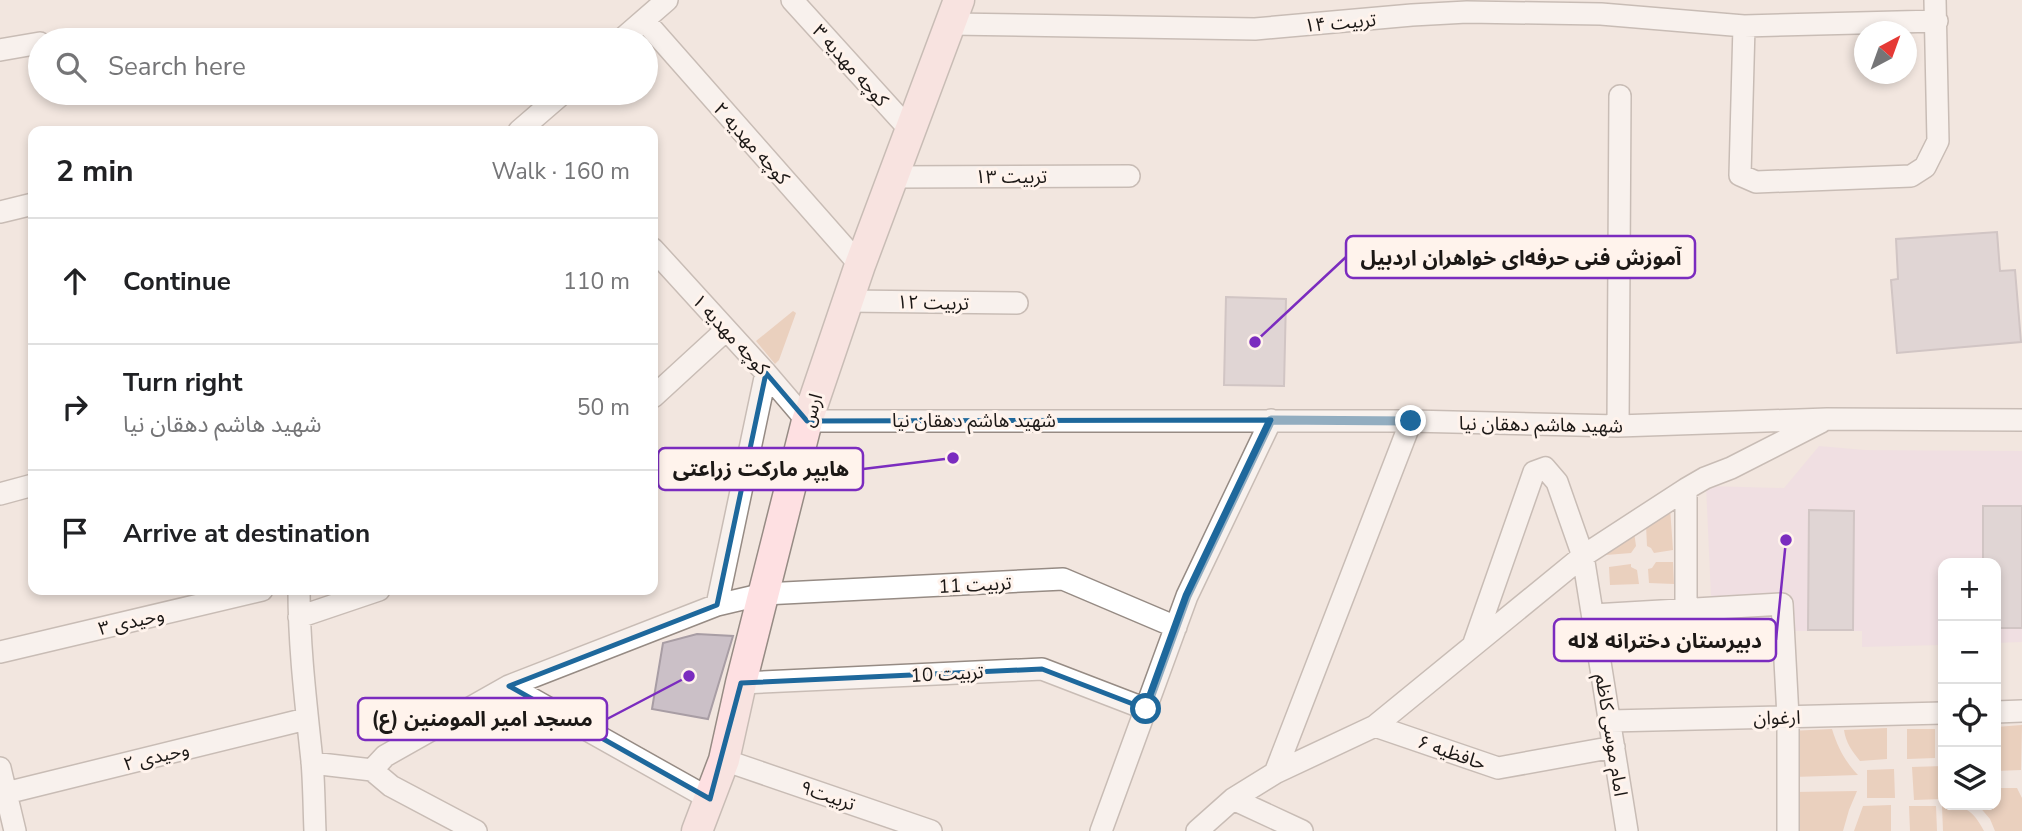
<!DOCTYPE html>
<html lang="en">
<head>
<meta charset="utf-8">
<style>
  body { margin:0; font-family:"Nunito Sans","Noto Sans Arabic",sans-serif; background:#f2f2f2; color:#202124 }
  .controls { position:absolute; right:21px; bottom:21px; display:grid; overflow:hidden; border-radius:14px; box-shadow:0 4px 10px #0003 }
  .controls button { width:63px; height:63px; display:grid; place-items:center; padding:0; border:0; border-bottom:2px solid #e0e0e0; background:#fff; color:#202124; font:35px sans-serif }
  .compass { position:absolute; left:1854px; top:21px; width:63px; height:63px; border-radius:50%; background:#fff; box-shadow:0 4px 10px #0003; rotate:41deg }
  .stop { position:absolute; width:21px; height:21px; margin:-16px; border:5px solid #1e689c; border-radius:50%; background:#fff }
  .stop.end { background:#1e689c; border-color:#fff; box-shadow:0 2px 7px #0008 }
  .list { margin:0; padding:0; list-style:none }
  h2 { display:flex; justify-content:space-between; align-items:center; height:91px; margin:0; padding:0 28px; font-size:30px }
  h2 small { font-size:23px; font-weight:400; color:#757577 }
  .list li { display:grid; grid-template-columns:46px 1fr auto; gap:21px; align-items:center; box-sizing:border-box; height:126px; padding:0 28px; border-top:2px solid #e0e0e0 }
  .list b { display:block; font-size:26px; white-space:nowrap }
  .list p { margin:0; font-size:23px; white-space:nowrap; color:#757577 }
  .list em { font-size:23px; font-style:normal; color:#757577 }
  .icon { flex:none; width:38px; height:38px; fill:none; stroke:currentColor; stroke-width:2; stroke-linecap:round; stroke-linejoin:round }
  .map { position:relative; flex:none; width:2022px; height:831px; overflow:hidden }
  .search { position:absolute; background:#fff; box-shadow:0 4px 10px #0003; left:28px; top:28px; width:630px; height:77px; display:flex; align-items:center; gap:18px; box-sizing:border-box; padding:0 24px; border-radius:38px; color:#757577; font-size:26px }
  .panel { position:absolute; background:#fff; box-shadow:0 4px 10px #0003; left:28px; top:126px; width:630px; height:469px; border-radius:14px }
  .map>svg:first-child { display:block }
</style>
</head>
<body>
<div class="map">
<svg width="2022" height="831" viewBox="0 0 2022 831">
  <rect width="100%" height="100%" fill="#f2e6df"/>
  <path fill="#edd8e6" d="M 1819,446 L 1865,450 L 2022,451 L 2022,642 L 1996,643 L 1996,563 L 1943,563 L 1943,645 L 1862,647 L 1862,631 L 1790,631 L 1790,593 L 1711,597 L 1706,486 L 1784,488 Z"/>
  <path fill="#e1b597" d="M 793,311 L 796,313 L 779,360 L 775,364 L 756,341 Z
    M 1670,508 L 1673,550 L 1654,553 L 1651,548 L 1647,546 L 1646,525 Z
    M 1634,532 L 1636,546 L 1631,553 L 1606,555 L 1605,551 Z
    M 1656,562 L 1673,562 L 1674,584 L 1649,583 L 1648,569 L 1652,568 Z
    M 1631,564 L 1631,567 L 1637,570 L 1639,584 L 1610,585 L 1609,567 Z
    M 2022,725 L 2021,770 L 1996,771 L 1996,727 Z
    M 1887,728 L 1887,759 L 1860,761 C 1852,751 1846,743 1844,730 Z
    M 1832,729 C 1838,748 1844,760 1858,775 L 1793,777 L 1789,731 Z
    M 1907,729 L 1935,729 L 1935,758 L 1907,759 Z
    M 1943,766 L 1943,799 L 1914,800 L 1912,767 Z
    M 1894,769 L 1895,798 L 1867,798 L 1867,770 Z
    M 1996,788 L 2017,788 L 2022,798 L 2022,831 L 1995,831 L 1990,819 L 1978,805 L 1996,805 Z
    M 1857,791 L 1849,810 L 1843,831 L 1796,831 L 1795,792 Z
    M 1891,805 L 1891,831 L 1854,831 L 1863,806 Z
    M 1909,806 L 1936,806 L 1937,831 L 1910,831 Z
    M 1942,806 C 1966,806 1972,809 1984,831 L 1943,831 Z"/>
  <path fill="#cbc0c7" stroke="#a89da4" stroke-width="2" d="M 1997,232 L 2000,271 L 2015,270 L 2021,342 L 1897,353 L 1891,280 L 1898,279 L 1896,239 Z
    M 1226,297 L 1286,299 L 1284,386 L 1224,385 Z
    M 1983,506 L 2022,506 L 2022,628 L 1996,628 L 1996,563 L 1983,563 Z
    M 1809,510 L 1854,511 L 1853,630 L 1808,630 Z
    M 697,634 L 733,636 L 708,719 L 652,709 L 663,643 Z"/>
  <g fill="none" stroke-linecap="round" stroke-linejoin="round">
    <defs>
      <path id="minor" d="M 792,0 L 910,130
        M 644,20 L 860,265
        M 952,24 L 1255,29 L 1412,15 L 1467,12 L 1601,14 L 1744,26 L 1937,21
        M 1744,26 L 1740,175 L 1756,182 L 1911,176 L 1925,167 L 1938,141 L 1935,0
        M 621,40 L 667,0
        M 0,50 L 40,43
        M 519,131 L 563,93
        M 893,177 L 1129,176
        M 0,212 L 33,204
        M 653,249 L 766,373 L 807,421 L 1411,421 L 1618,426 L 1827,419 L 2022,420
        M 848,301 L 1017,303
        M 653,397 L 726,330
        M 1618,426 L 1620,96
        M 0,494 L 33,485
        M 299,590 C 299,647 306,704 312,761 C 314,784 314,808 315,831
        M 717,605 L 766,373
        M 1686,610 L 1686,489
        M 1593,615 L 1782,604 L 1788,717 L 1788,831
        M 299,617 L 379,590
        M 1474,643 L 1534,472 L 1545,468 L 1557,482 L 1583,556 L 1627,831
        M 0,652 L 262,590
        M 741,683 L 1042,669 L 1146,709
        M 509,686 L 710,799
        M 1996,712 L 2022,711
        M 1610,721 L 1943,713
        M 1375,726 L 1498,768 L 1614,747
        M 724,760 L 931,831
        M 312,763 L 372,770
        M 0,768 L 15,831
        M 372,770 L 385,756 L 509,686 L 717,605 L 764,594 L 1063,579 L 1176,627
        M 372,770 L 391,786 L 476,831
        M 1275,773 L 1411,421
        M 6,793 L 306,719
        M 1233,799 L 1302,831
        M 1101,831 L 1187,596 L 1271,420
        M 1197,831 L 1233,799 L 1275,773 L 1375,726 L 1583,556 L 1686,489 L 1705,478 L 1731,468 L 1821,422"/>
      <path id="secondary" d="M 697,831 L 724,760 L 741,683 L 807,421 L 860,265 L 959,0"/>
    </defs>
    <use href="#minor" stroke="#968b84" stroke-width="24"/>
    <use href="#secondary" stroke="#968b84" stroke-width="33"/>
    <use href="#minor" stroke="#fff" stroke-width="21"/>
    <use href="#secondary" stroke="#fee0e2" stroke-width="30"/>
  </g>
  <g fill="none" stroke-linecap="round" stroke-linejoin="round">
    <path stroke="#1e689c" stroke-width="9" d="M 1146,709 L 1187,596 L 1271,420 L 1411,421"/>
  </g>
  <path d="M0 0H2022V831H0ZM 766,373 L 807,421 L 1271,420 L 1187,596 L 1146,709 L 1042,669 L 741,683 L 710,799 L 509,686 L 717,605 Z" fill="#f2e6df" fill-opacity=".55" fill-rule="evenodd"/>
  <path fill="none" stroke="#1e689c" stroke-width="5" stroke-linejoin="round" d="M 766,373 L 807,421 L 1271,420 L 1187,596 L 1146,709 L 1042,669 L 741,683 L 710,799 L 509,686 L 717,605 Z"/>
  <g text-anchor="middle" stroke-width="6" stroke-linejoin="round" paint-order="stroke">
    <g font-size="19" fill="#1c1816" stroke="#fff3ec">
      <text transform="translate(1340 22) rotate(-5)" y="7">تربیت ۱۴</text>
      <text transform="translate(851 65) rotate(48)" y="7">کوچه مهدیه ۳</text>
      <text transform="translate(752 143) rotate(48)" y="7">کوچه مهدیه ۲</text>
      <text x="1011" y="183">تربیت ۱۳</text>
      <text transform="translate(933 302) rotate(1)" y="7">تربیت ۱۲</text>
      <text transform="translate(731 334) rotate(47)" y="7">کوچه مهدیه ۱</text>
      <text transform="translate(811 410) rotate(-73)" y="7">ارس</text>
      <text x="974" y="427">شهید هاشم دهقان نیا</text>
      <text transform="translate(1541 424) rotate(1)" y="7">شهید هاشم دهقان نیا</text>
      <text transform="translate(975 584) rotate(-3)" y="7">تربیت 11</text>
      <text transform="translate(131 621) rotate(-13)" y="7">وحیدی ۳</text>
      <text transform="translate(947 673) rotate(-3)" y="7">تربیت 10</text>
      <text transform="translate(1777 717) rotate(-1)" y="7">ارغوان</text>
      <text transform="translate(1612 735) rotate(81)" y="7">امام موسی کاظم</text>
      <text transform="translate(1452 752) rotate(19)" y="7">حافظیه ۶</text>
      <text transform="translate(156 756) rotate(-14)" y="7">وحیدی ۲</text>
      <text transform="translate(828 795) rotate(19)" y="7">تربیت۹</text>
    </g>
  </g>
  <path fill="none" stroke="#7b2cbf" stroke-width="2.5" d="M1255 342L1346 257M953 458L863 469M1786 540L1776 640M689 676L607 719"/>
  <g fill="#7b2cbf" stroke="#fff3ec" stroke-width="2.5">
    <circle cx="1255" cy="342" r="7"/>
    <circle cx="953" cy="458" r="7"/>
    <circle cx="1786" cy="540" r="7"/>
    <circle cx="689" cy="676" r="7"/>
  </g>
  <g fill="#fff3ec" stroke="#7b2cbf" stroke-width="2.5">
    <rect x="1346" y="236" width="349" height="42" rx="7"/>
    <rect x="658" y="448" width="205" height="42" rx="7"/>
    <rect x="1554" y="619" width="222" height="42" rx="7"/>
    <rect x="358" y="698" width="249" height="42" rx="7"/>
  </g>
  <g font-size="21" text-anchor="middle" font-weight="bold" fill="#1c1816">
    <text x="1521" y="265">آموزش فنی حرفه‌ای خواهران اردبیل</text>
    <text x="761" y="476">هایپر مارکت زراعتی</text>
    <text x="1665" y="648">دبیرستان دخترانه لاله</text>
    <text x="482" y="726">مسجد امیر المومنین (ع)</text>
  </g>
</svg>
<div class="controls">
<button>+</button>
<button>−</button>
<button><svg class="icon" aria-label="locate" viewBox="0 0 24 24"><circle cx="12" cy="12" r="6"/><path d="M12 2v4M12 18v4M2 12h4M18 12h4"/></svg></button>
<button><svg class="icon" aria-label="layers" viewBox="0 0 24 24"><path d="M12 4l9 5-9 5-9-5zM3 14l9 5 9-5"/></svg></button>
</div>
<svg class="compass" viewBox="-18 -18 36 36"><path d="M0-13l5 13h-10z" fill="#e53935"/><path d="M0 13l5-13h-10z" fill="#757577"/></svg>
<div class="stop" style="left:1146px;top:709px"></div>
<div class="stop end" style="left:1411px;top:421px"></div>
<div class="search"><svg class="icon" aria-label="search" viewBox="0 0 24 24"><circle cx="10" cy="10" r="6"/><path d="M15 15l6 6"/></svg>Search here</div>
<section class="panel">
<h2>2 min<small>Walk · 160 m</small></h2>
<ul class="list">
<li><svg class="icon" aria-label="ahead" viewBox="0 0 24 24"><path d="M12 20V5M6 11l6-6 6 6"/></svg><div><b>Continue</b></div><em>110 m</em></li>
<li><svg class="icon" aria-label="right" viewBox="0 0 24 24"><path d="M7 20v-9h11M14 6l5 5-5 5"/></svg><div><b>Turn right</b><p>شهید هاشم دهقان نیا</p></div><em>50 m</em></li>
<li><svg class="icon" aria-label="arrive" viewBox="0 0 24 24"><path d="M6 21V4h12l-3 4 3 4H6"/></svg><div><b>Arrive at destination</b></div></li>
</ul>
</section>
</div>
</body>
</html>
